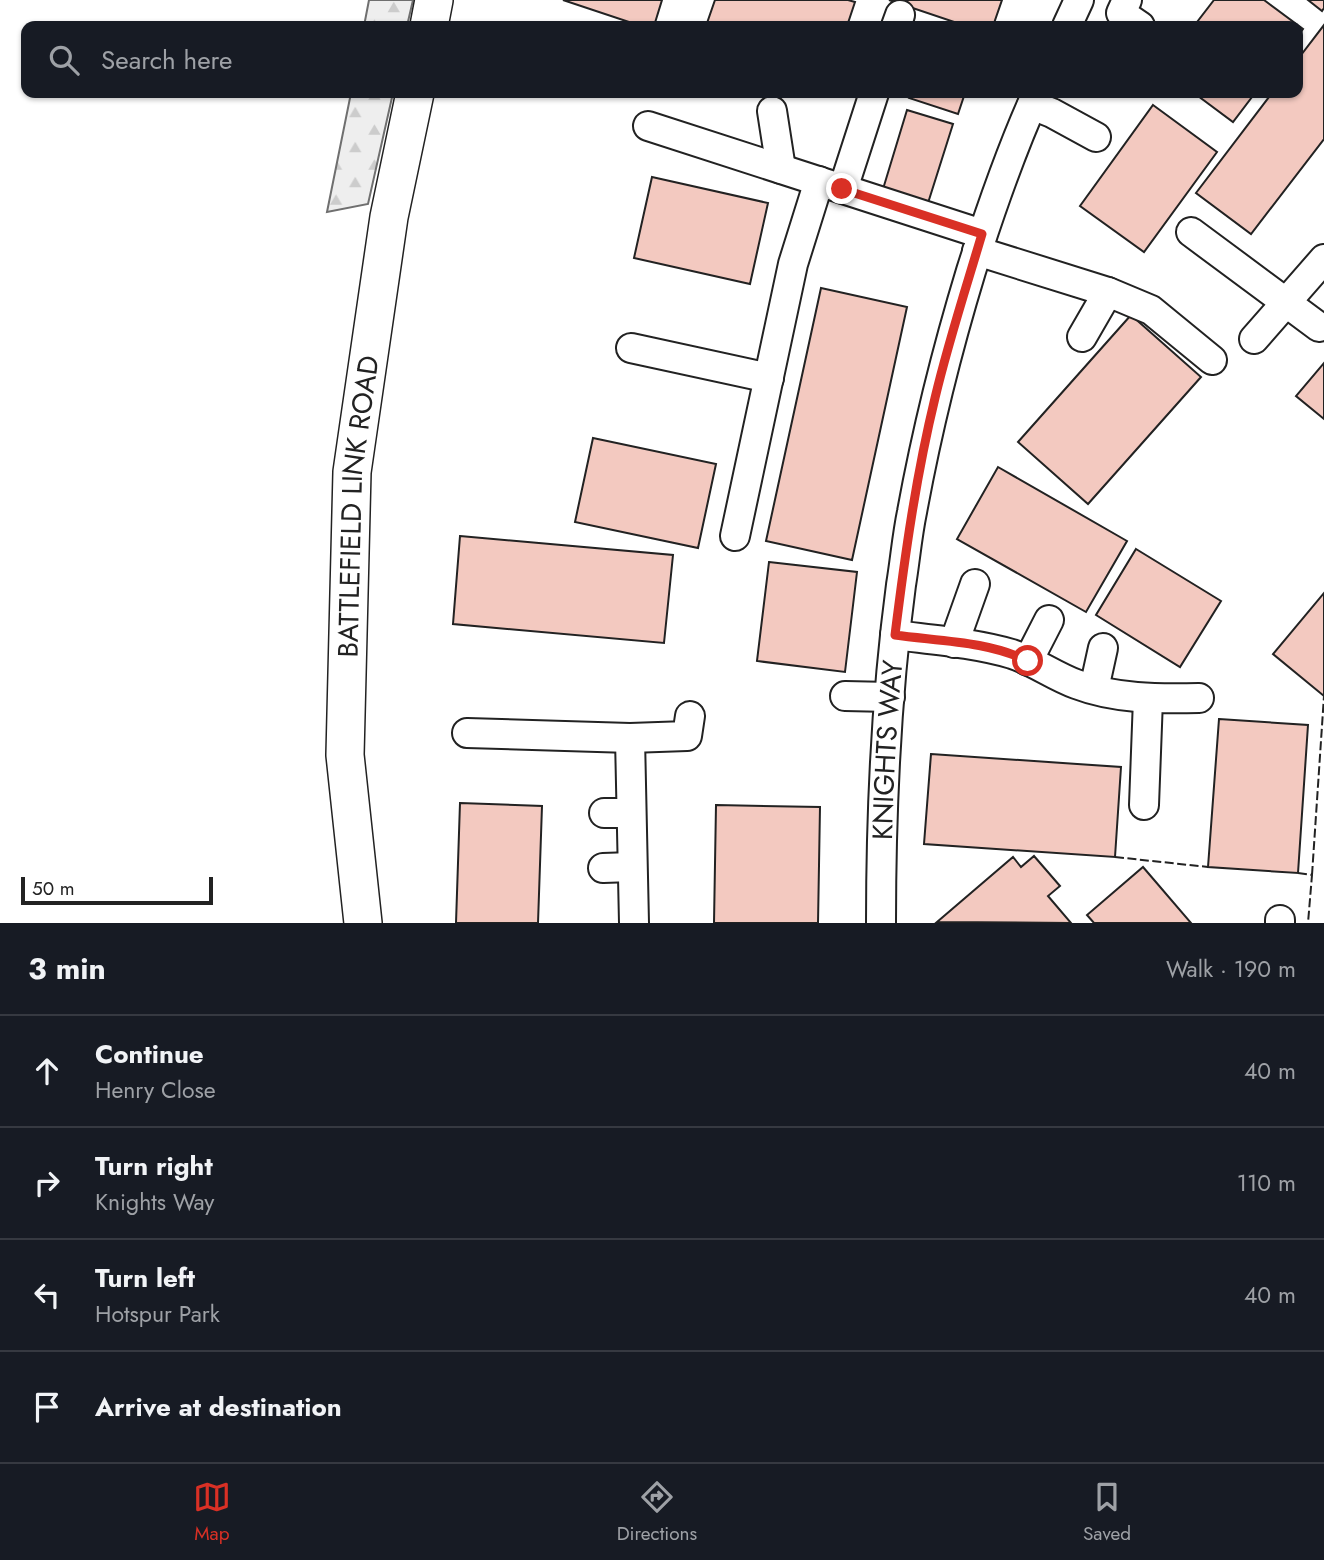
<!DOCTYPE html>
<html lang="en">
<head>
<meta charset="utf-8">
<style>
  body { margin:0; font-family:Jost,sans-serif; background:#20242c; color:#f1f3f6 }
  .scale { position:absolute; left:21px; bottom:18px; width:192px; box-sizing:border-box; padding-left:7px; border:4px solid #222; border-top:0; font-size:19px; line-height:24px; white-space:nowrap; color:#222; -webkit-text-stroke:5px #fff; paint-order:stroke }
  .stop { position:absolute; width:21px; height:21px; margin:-16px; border:5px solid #d93025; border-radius:50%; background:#fff }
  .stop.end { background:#d93025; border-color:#fff; box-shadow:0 2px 7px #0008 }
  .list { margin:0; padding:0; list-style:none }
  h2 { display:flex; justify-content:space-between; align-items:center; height:91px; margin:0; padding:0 28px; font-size:30px }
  h2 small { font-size:23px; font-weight:400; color:#9ea1a6 }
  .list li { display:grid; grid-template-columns:46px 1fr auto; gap:21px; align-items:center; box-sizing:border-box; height:112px; padding:0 28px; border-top:2px solid #363941 }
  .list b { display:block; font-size:26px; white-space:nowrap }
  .list p { margin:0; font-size:23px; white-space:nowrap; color:#9ea1a6 }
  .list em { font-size:23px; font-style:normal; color:#9ea1a6 }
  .icon { flex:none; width:38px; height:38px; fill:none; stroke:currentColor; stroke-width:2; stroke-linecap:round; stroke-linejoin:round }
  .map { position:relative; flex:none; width:1324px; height:923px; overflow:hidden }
  .search { position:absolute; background:#171b24; box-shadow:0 2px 5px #0004; left:21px; right:21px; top:21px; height:77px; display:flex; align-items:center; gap:18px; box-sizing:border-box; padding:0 24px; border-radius:14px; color:#9ea1a6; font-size:26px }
  .sheet { height:539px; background:#171b24 }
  nav { display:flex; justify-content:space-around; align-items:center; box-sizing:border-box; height:98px; border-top:2px solid #363941; background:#171b24; font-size:19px; color:#9ea1a6 }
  nav a { display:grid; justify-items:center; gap:4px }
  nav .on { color:#d93025 }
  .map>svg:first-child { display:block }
</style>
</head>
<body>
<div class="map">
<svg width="1324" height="923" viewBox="0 0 1324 923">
  <defs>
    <pattern id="forest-firs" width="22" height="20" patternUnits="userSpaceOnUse" patternTransform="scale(1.75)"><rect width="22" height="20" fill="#eee"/><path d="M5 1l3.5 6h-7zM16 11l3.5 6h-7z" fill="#ccc"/></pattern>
  </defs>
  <rect width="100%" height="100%" fill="#fff"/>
  <path fill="url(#forest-firs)" stroke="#6f6f6f" stroke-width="2" d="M 369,0 L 413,0 L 407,26 L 364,26 Z
    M 351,93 L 393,93 L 368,204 L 327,212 Z"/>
  <path fill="#f3c9c0" stroke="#222" stroke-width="2" d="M 563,0 L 662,0 L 654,26 L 641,26 Z
    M 715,0 L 848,0 L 855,2 L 847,26 L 706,26 Z
    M 889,0 L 1002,0 L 993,26 L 966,26 Z
    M 1214,0 L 1264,0 L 1303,29 L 1298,36 L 1298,26 L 1194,26 Z
    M 1308,0 L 1324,0 L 1324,8 L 1322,11 Z
    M 1324,25 L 1324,139 L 1251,234 L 1196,193 L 1272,93 L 1298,93 L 1298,59 Z
    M 911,93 L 965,93 L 958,114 L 909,98 Z
    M 1194,93 L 1255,93 L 1233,122 Z
    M 1153,105 L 1217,152 L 1144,252 L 1080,206 Z
    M 907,110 L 953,124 L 928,203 L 883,189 Z
    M 652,177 L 768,203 L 750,284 L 634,258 Z
    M 821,288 L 907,307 L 852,560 L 766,541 Z
    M 1131,315 L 1201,377 L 1088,504 L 1018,442 Z
    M 1324,363 L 1324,419 L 1296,396 Z
    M 593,438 L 716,464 L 698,548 L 575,522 Z
    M 998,467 L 1127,541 L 1086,612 L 957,539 Z
    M 460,536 L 673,555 L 664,643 L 453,624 Z
    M 1136,549 L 1221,601 L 1180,667 L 1096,615 Z
    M 769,562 L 857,572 L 845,672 L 757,661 Z
    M 1324,593 L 1324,696 L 1273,654 Z
    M 1219,719 L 1308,725 L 1298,873 L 1208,867 Z
    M 931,754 L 1121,767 L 1115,857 L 924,844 Z
    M 460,803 L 542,806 L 538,923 L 456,923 Z
    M 716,805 L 820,807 L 818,923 L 714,923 Z
    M 1034,856 L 1060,886 L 1048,896 L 1071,923 L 937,922 L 1013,857 L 1021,867 Z
    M 1143,867 L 1191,923 L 1094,923 L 1087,915 Z"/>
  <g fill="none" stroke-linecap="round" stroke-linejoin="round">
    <defs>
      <g id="minor">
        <path d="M 1127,0 L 1121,13 L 1140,26"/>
        <path d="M 896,26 L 900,15"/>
        <path d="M 1067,26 L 1079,0"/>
        <path d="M 1032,105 L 1052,113 L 1096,137"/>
        <path d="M 772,111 L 781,169"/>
        <path d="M 648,126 L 982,234"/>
        <path d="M 843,189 L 874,93"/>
        <path d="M 1191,232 L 1319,327"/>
        <path d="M 977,251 L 1108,292 L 1151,310 L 1212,360"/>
        <path d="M 1082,337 L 1108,292"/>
        <path d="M 1254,339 L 1324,259"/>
        <path d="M 631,348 L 769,378"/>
        <path d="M 735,536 L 793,264 L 819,181"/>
        <path d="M 895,635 C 934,640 974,643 1012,654 C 1034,661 1054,676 1076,684 C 1115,699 1158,699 1199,698"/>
        <path d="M 954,643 L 975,584"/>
        <path d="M 1028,661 L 1049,620"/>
        <path d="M 1094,689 L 1103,648"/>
        <path d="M 845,696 L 890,697"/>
        <path d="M 467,733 L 630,738 L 687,736 L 690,716"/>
        <path d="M 630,738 L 634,923"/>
        <path d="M 1144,805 L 1148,699"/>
        <path d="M 604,813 L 631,813"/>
        <path d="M 603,868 L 632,867"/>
        <path id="s1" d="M 881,923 C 881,810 886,697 901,585 C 905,561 907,536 912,512 C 927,430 947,350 971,271 C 990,211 1011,150 1037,93"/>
        <path d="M 1280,923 L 1280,920"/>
      </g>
      <g id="major">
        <path d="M 429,26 L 434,0"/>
        <path id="s2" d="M 363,923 L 345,755 L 352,472 L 389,217 L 415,93"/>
      </g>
    </defs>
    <use href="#minor" stroke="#222" stroke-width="32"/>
    <use href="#major" stroke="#222" stroke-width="40"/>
    <use href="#minor" stroke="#fff" stroke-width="28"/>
    <use href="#major" stroke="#fff" stroke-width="37"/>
    <path stroke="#222" stroke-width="2" stroke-dasharray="9 3.5" stroke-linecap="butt" d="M 1115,857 L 1208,867
      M 1298,873 L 1312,875 L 1308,923
      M 1312,875 L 1324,696"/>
  </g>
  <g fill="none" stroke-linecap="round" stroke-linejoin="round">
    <path stroke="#d93025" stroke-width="9" d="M 842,189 L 982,234 C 966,288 948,343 935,398 C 916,476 905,555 895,635 C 938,641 988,641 1028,661"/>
  </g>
  <g text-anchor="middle" stroke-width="5" stroke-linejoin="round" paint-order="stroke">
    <g font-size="28" fill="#222" stroke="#fff">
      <text dy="10" stroke="none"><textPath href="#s2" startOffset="418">BATTLEFIELD LINK ROAD</textPath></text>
      <text dy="10" stroke="none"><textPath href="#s1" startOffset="173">KNIGHTS WAY</textPath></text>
    </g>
  </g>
</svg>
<div class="scale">50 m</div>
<div class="stop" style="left:1028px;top:661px"></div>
<div class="stop end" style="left:842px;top:189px"></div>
<div class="search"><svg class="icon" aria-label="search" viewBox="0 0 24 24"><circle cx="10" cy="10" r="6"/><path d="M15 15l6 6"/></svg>Search here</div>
</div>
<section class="sheet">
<h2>3 min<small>Walk · 190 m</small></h2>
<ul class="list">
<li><svg class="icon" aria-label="ahead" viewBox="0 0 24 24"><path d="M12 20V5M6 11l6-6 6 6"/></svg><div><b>Continue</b><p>Henry Close</p></div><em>40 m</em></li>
<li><svg class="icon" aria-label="right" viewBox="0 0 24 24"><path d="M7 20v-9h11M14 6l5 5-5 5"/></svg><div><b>Turn right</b><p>Knights Way</p></div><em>110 m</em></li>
<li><svg class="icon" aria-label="left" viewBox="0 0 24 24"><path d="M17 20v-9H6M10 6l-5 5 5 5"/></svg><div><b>Turn left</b><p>Hotspur Park</p></div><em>40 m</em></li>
<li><svg class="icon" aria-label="arrive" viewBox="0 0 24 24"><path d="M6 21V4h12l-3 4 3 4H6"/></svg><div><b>Arrive at destination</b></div></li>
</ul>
</section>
<nav>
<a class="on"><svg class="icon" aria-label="map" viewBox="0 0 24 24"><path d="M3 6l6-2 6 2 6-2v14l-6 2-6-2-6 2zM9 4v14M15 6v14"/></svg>Map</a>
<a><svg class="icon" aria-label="directions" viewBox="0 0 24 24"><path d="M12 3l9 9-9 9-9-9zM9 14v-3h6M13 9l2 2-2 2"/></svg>Directions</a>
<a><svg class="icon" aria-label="saved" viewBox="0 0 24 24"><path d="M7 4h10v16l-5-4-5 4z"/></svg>Saved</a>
</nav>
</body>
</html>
